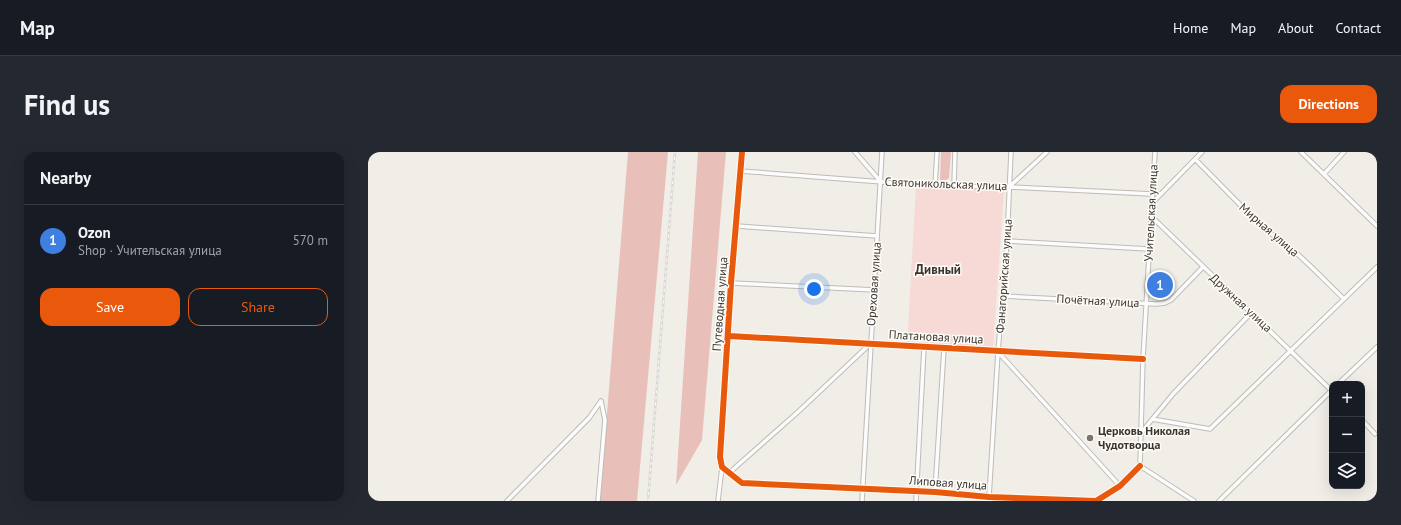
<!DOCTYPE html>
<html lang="en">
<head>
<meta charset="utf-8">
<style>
  body { margin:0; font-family:"PT Sans",sans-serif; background:#242831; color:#f1f3f6 }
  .controls { position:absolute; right:12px; bottom:12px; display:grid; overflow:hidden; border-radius:8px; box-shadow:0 4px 16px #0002 }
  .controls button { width:36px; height:36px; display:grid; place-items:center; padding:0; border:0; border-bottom:1px solid #363941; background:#171b24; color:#f1f3f6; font:20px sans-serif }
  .you { position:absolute; left:446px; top:137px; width:14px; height:14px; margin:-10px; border:3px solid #fff; border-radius:50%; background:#1a73e8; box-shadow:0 0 0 6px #1a73e833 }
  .badge { display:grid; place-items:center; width:26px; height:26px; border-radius:50%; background:#ea580c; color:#fff; font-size:13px; font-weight:700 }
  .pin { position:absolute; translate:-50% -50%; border:2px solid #fff; box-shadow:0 1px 4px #0006 }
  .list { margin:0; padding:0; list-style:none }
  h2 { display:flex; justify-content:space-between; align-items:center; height:52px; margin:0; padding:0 16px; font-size:17px }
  h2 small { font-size:13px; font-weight:400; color:#9ea1a6 }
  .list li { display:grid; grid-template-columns:26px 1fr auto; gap:12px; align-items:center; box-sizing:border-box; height:72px; padding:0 16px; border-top:1px solid #363941 }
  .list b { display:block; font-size:15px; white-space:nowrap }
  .list p { margin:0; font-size:13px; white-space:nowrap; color:#9ea1a6 }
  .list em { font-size:13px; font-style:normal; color:#9ea1a6 }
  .actions { display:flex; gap:8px; padding:12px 16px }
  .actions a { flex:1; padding:9px 0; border:1px solid #ea580c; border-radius:12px; text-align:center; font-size:14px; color:#ea580c }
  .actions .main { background:#ea580c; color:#fff }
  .icon { flex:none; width:22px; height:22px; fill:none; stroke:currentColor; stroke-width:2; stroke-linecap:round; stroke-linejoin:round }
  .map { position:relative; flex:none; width:1009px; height:349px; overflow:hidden; border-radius:12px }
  header { display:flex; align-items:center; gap:24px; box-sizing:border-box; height:56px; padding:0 20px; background:#171b24; border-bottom:1px solid #363941 }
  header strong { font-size:19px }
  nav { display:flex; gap:22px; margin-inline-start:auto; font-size:14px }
  .intro { display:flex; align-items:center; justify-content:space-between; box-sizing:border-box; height:96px; padding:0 24px }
  h1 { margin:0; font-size:28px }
  .button { padding:10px 18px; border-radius:12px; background:#ea580c; color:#fff; font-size:14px; font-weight:700 }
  main { display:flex; gap:24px; padding:0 24px }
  aside { flex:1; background:#171b24; border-radius:12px; box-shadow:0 4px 16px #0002 }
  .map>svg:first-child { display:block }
</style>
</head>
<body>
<header>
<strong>Map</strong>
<nav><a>Home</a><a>Map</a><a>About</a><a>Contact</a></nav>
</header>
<div class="intro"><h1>Find us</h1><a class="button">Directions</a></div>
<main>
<aside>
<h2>Nearby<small></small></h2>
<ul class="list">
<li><span class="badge" style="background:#3f7fe0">1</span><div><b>Ozon</b><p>Shop · Учительская улица</p></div><em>570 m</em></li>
</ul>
<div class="actions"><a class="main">Save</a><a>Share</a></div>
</aside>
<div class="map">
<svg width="1009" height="349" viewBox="0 0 1009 349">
  <rect width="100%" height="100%" fill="#f1eee8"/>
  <path fill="#f7dad5" d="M 548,34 L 636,39 L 625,198 L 539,193 Z"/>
  <path fill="#e9bfba" d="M 260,0 L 300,0 L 269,349 L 232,349 Z
    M 330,0 L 358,0 L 334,288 L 308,333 Z
    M 573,0 L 583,0 L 581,26 L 578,28 L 572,28 Z"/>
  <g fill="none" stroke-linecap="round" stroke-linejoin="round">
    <defs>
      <path id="street" d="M 374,0 L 363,131 L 352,305 L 354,315 L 374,331 L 567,340 L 621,345 L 728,349 L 752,334 L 772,314
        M 487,0 L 513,30
        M 933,0 L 1009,74
        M 827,7 L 896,77 C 926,95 951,123 976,147
        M 372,19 L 567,34 L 641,35 L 784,42
        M 956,22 L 976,0
        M 567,34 L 569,0
        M 586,34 L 587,0
        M 641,35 L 679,0
        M 784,51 L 834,0
        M 783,64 L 964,239
        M 369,74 L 509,84
        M 639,89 L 781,97
        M 363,131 L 507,138
        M 635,144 L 788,152 L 797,151 L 803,148 L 835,115
        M 361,184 L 775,207
        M 630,200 L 752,334
        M 970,232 L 1009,195
        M 784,267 L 842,277 L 1009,115
        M 994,268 L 1007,282
        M 772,282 L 805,242 L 883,161
        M 772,314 L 775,207 L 787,0
        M 772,314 L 826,349
        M 361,321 L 431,259 L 502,192
        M 567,340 L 576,196
        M 621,345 L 630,200 L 639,89 L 643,0
        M 139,349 L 221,266 L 233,249
        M 230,349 L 237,268 L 233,249
        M 350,349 L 354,315
        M 494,349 L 514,0
        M 548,349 L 556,195
        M 851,349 L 964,238"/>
    </defs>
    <use href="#street" stroke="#bebcb7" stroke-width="5.5"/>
    <use href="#street" stroke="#fdfcfc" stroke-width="3.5"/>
    <defs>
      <path id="rail" d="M 280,349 L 307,0"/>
    </defs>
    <use href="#rail" stroke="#d9d9d7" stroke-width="2.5"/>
    <use href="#rail" stroke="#fffcf8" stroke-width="1" stroke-dasharray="3" stroke-linecap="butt"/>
    <defs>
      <path id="cycleway" d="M 374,0 L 363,131 L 352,305 L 354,315 L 374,331 L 567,340 L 621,345 L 728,349 L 752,334 L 772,314
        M 361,184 L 775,207"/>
    </defs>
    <use href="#cycleway" stroke="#fffcf8" stroke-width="8"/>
    <use href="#cycleway" stroke="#e8590c" stroke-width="6"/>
  </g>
  <circle fill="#797672" stroke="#fffcf8" stroke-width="1.5" cx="722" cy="286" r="4"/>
  <g text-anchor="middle" stroke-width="3" stroke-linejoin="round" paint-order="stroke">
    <g font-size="12" fill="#393632" stroke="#fffcf8">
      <text transform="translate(578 32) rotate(2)" y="4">Святоникольская улица</text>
      <text transform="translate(783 61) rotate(-87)" y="4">Учительская улица</text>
      <text transform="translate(901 78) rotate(41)" y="4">Мирная улица</text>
      <text transform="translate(636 124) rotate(-86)" y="4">Фанагорийская улица</text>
      <text transform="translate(506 132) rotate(-86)" y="4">Ореховая улица</text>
      <text transform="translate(730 149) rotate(3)" y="4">Почётная улица</text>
      <text transform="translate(873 151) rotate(43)" y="4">Дружная улица</text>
      <text transform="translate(352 152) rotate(-86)" y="4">Путеводная улица</text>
      <text transform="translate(568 185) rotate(3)" y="4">Платановая улица</text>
      <text transform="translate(580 331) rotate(4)" y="4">Липовая улица</text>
    </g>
    <g font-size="12" font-weight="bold" fill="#393632" stroke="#fffcf8" text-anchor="start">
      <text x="730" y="283">Церковь Николая<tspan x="730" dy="14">Чудотворца</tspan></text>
    </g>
    <g font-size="13" font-weight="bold" fill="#393632" stroke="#fffcf8">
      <text x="570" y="122">Дивный</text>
    </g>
  </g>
</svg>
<div class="controls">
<button>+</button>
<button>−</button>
<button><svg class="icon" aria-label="layers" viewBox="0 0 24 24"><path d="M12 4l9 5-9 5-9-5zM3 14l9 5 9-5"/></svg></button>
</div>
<div class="you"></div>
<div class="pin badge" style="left:792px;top:133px;background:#3f7fe0">1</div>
</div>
</main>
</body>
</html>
